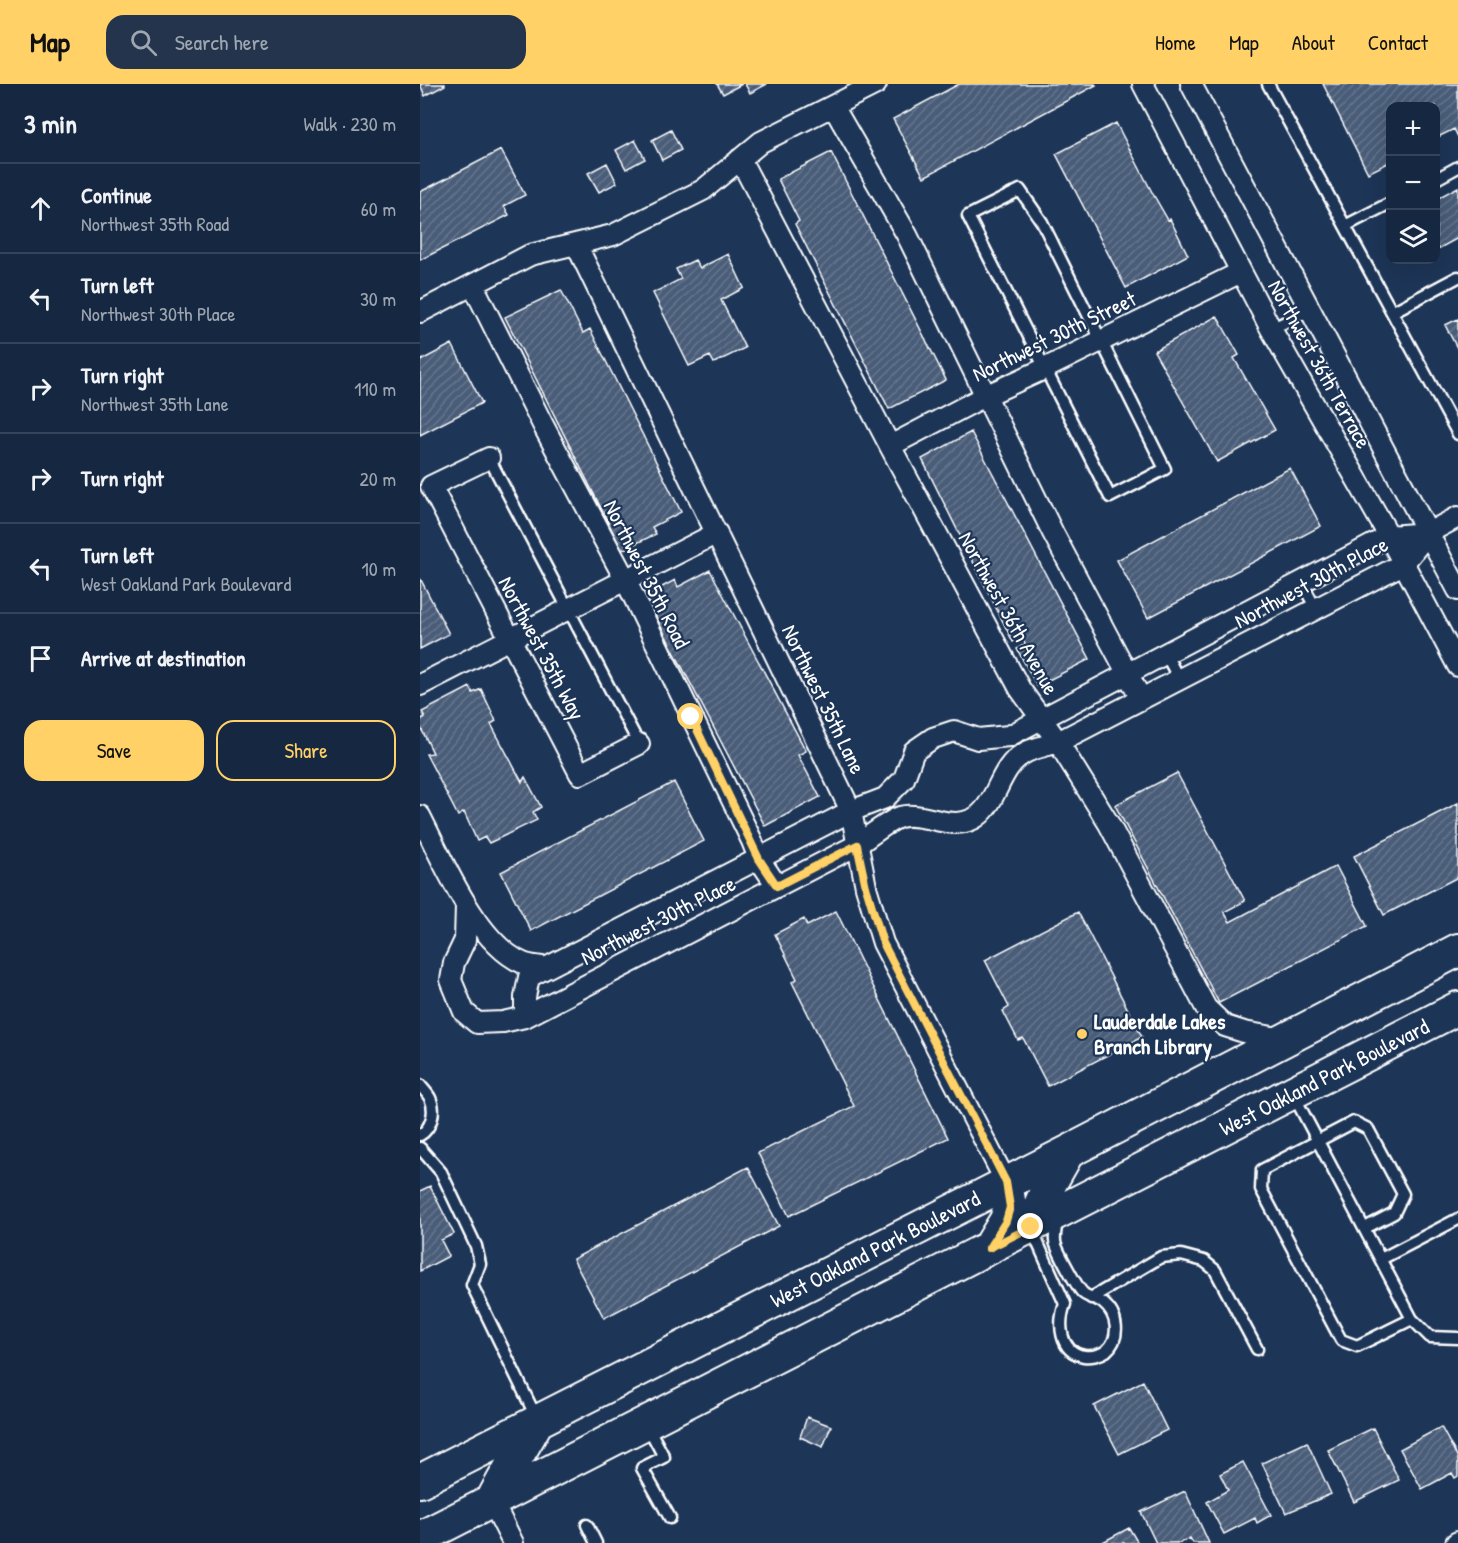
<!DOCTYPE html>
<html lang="en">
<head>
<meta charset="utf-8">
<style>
  body { margin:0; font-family:"Patrick Hand",sans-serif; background:#23344c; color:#f1f3f6 }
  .controls { position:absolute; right:18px; top:18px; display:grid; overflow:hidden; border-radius:12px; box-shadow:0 6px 24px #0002 }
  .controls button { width:54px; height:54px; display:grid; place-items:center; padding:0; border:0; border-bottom:2px solid #35445a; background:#162841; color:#f1f3f6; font:30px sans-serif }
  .stop { position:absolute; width:18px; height:18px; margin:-14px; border:4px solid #ffd166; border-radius:50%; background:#fff }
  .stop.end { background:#ffd166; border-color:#fff; box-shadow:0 2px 6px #0008 }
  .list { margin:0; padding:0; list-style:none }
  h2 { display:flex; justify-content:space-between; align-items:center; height:78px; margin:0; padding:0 24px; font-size:26px }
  h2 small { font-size:20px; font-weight:400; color:#9ea6b1 }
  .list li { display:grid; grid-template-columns:39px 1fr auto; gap:18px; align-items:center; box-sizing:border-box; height:90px; padding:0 24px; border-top:2px solid #35445a }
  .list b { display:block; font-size:22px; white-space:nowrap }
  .list p { margin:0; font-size:20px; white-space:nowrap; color:#9ea6b1 }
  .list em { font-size:20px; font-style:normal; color:#9ea6b1 }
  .actions { display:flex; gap:12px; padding:18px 24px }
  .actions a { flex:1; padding:14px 0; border:2px solid #ffd166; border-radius:18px; text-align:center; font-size:21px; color:#ffd166 }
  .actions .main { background:#ffd166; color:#111 }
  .icon { flex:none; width:33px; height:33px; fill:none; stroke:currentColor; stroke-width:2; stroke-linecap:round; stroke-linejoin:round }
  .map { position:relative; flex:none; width:1038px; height:1459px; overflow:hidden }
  header { display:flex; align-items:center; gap:36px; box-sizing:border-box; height:84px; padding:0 30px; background:#ffd166; color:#111 }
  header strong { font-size:28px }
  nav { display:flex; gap:33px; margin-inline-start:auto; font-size:21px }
  .search { width:420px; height:54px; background:#23344c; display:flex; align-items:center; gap:15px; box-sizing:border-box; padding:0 21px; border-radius:18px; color:#9ea6b1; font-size:22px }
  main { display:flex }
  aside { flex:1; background:#162841 }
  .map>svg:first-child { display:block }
</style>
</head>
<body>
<header>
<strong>Map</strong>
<div class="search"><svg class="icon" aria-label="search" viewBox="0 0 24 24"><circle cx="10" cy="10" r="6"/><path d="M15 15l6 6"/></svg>Search here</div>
<nav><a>Home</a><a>Map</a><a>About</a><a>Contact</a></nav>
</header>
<main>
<aside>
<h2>3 min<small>Walk · 230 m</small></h2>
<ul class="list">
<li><svg class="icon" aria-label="ahead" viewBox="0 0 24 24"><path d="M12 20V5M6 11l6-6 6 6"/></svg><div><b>Continue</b><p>Northwest 35th Road</p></div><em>60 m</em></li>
<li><svg class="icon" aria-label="left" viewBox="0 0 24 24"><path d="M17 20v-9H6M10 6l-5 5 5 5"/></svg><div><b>Turn left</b><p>Northwest 30th Place</p></div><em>30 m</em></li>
<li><svg class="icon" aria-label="right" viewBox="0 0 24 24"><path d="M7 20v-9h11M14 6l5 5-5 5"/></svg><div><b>Turn right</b><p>Northwest 35th Lane</p></div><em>110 m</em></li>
<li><svg class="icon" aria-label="right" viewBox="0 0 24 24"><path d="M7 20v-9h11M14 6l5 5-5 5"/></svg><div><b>Turn right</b></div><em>20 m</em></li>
<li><svg class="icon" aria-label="left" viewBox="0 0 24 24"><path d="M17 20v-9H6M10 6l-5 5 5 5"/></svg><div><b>Turn left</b><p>West Oakland Park Boulevard</p></div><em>10 m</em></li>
<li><svg class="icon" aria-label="arrive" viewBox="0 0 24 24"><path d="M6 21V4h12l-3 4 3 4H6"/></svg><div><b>Arrive at destination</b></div></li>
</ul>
<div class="actions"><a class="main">Save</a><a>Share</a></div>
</aside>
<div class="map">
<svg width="1038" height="1459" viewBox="0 0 1038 1459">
  <defs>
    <pattern id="building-hatch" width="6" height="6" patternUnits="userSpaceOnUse" patternTransform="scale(1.5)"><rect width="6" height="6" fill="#4a5d79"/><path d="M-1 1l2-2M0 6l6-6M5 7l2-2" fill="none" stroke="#65758d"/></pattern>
  </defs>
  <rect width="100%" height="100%" fill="#1d3557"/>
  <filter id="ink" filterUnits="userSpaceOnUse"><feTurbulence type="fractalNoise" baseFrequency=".0167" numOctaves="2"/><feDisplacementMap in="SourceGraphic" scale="12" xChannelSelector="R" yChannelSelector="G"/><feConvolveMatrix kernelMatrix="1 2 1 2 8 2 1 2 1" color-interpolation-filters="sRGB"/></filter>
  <g filter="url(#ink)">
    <path fill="url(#building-hatch)" stroke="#fff" stroke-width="1.5" d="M 0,0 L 25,0 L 25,1 L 5,12 Z
      M 297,0 L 322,0 L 303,10 Z
      M 325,0 L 347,0 L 330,9 Z
      M 539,0 L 675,0 L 676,1 L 504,93 L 473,35 Z
      M 903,0 L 1038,0 L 1038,53 L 1034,45 L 1016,54 L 1016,22 L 970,22 L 970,78 L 948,89 Z
      M 696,39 L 733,110 L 748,136 L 750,135 L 768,171 L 706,204 L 636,70 Z
      M 251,46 L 261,66 L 242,76 L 232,56 Z
      M 215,56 L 225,75 L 206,85 L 196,66 Z
      M 81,66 L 105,111 L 84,122 L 89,131 L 0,176 L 0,108 Z
      M 411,68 L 526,296 L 469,325 L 375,140 L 379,137 L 358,95 Z
      M 187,79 L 197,99 L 179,108 L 168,89 Z
      M 1038,103 L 1038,154 L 1018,165 L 1016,161 L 1016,115 Z
      M 308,170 L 324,204 L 301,216 L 325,264 L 294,279 L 290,272 L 269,282 L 233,209 L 261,195 L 256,185 L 275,176 L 280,184 Z
      M 141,206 L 163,249 L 170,245 L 261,428 L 232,443 L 236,450 L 202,466 L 85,233 Z
      M 797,232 L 819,271 L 814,274 L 855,346 L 797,378 L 734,267 Z
      M 1038,235 L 1038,266 L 1025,241 Z
      M 32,260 L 62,319 L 0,351 L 0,277 Z
      M 551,348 L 670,575 L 617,602 L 597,565 L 605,560 L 602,553 L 593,558 L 502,375 Z
      M 870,384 L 901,442 L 728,534 L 697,476 Z
      M 290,486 L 386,667 L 378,671 L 400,713 L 345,742 L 225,512 L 255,496 L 258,503 Z
      M 0,494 L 29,550 L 0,565 Z
      M 50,603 L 53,609 L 61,605 L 76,637 L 71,640 L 102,698 L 105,693 L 121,723 L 113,728 L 117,736 L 69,759 L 65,753 L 57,757 L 44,728 L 38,732 L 6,670 L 13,669 L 0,642 L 0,636 L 5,633 L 2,628 Z
      M 757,689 L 825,817 L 804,828 L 810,838 L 916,782 L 947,842 L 799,919 L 695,721 Z
      M 254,698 L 284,757 L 111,847 L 81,788 Z
      M 1038,719 L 1038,793 L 964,831 L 934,772 Z
      M 416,827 L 528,1054 L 369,1132 L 338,1069 L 434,1022 L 372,898 L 377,895 L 355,850 L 384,835 L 387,842 Z
      M 658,828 L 722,953 L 628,1002 L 603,954 L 598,956 L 583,927 L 589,923 L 565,876 Z
      M 328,1083 L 359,1142 L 184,1234 L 153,1175 Z
      M 10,1102 L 34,1150 L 21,1156 L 29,1172 L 0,1187 L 0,1107 Z
      M 723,1297 L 747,1346 L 699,1370 L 674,1322 Z
      M 387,1333 L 411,1342 L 403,1363 L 380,1353 Z
      M 1021,1343 L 1038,1374 L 1038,1392 L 1035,1394 L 1032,1389 L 1002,1405 L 980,1365 Z
      M 953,1344 L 979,1396 L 934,1418 L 908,1366 Z
      M 887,1358 L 911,1410 L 866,1429 L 842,1379 Z
      M 823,1378 L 851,1431 L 837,1439 L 835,1434 L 804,1450 L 787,1418 L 808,1406 L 800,1390 Z
      M 765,1407 L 789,1459 L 773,1459 L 770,1454 L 759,1459 L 736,1459 L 721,1428 Z
      M 709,1444 L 718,1459 L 681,1459 Z"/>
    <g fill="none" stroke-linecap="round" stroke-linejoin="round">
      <defs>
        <path id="lane" d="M 848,0 L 1038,350
          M 1016,95 L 1038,83
          M 600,106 L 622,138 L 745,385 L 690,413 L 548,132 Z
          M 925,142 L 970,119
          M 972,228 L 1038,193
          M 851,245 L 890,226
          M 69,374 L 219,660
          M 881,497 L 896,525
          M 745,569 L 759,595
          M 0,1001 C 3,1005 8,1010 10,1014 C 16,1026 12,1044 0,1051
          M 874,1012 L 992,1235 L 1010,1253 L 1038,1254
          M 0,1064 L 21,1088 L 56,1162 L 60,1180 L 52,1201 L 117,1335
          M 945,1144 L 974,1129 L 983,1110 L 948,1045 L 934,1038 L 842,1086 L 841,1105 L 921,1256 L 937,1262 L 992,1235
          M 612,1146 L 645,1220 C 638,1239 639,1268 664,1272 C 671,1273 680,1271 686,1267 C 701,1254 698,1231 683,1219 C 677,1214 668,1214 663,1209 C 658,1205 635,1163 635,1157 C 634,1150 637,1141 637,1134
          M 961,1175 L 1038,1135
          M 671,1214 L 741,1173 L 761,1171 L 784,1177 L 795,1186 L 837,1265
          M 227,1341 L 244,1373 L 222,1384 L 250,1434
          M 167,1441 L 176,1459"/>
        <path id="street" d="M 723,0 L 851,245 L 969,452 L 1038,582
          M 771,0 L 1038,506
          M 413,22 L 487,151 L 633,449 L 721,615
          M 320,75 L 470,362 L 600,605 L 638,658 L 689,740 L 786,924 L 805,942 L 824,948 L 864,955
          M 156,160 L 431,727 L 446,803 L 463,859 L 586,1098
          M 53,201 L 124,343 L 206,497 L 332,757 L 339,775 L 357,802
          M 0,228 L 110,171 L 193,151 L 283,106 L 341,58 L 456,0
          M 470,362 L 565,312 L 624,285 L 821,188
          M 69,374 L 11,402 L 160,690 L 219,660
          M 0,601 L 297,449
          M 0,732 C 22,775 57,860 103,879 C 109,882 119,882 126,884 L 431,727 L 465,714 L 484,695 L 494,667 L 513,654 L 534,647 L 558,655 L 589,652 L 969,452 L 1008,449 L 1038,433
          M 46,821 L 45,856 L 34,879 L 31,896 L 44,928 L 57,939 L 83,938 L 105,933 L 437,761 C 447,754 470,736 480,733 C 504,727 529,747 553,735 C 577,723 578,684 603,670 C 612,664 627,662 638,658 L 983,480 L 1008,449
          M 105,933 L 105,913 L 109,893 L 126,884
          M 72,1417 L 93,1459
          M 1036,1459 L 1038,1458"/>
        <path id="primary" d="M 611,1143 L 627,1105 L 648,1068
          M 569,1164 L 586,1136 L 590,1123 L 586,1098
          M 0,1397 L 648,1068 L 1038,866
          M 72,1417 C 86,1389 103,1364 118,1336
          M 0,1454 L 1038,924"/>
      </defs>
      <use href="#lane" stroke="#fff" stroke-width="15"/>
      <use href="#street" stroke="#fff" stroke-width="24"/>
      <use href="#primary" stroke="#fff" stroke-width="36"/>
      <use href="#lane" stroke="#1d3557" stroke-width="10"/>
      <use href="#street" stroke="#1d3557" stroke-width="20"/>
      <use href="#primary" stroke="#1d3557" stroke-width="32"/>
    </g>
  </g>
  <g fill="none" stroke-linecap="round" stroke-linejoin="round" filter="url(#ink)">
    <path stroke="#ffd166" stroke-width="8" d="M 271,633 L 339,775 L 357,802 L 437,761 L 446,803 L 463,859 L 586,1098 L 590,1123 L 586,1137 L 569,1164 L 611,1143"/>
  </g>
  <circle fill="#ffd166" stroke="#1d3557" stroke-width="2" cx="662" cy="950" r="6"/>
  <g text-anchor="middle" stroke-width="4.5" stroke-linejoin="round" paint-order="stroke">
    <g font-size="22" fill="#fff" stroke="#1d3557">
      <text transform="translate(634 252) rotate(-26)" y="8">Northwest 30th Street</text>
      <text transform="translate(900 280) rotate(61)" y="8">Northwest 36th Terrace</text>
      <text transform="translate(227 490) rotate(63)" y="8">Northwest 35th Road</text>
      <text transform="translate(891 498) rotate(-28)" y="8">Northwest 30th Place</text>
      <text transform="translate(589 529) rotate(61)" y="8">Northwest 36th Avenue</text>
      <text transform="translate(122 564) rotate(62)" y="8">Northwest 35th Way</text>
      <text transform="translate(404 615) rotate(64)" y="8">Northwest 35th Lane</text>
      <text transform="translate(238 836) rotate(-27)" y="8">Northwest 30th Place</text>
      <text transform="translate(904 993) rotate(-27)" y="8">West Oakland Park Boulevard</text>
      <text transform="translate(455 1165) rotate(-27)" y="8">West Oakland Park Boulevard</text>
    </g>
    <g font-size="22" font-weight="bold" fill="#fff" stroke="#1d3557" text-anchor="start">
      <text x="674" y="945">Lauderdale Lakes<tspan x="674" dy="25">Branch Library</tspan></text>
    </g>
  </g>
</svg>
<div class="controls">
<button>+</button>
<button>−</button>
<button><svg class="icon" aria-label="layers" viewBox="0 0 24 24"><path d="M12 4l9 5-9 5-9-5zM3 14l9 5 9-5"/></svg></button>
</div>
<div class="stop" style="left:271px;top:633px"></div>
<div class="stop end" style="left:611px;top:1143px"></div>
</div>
</main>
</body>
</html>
